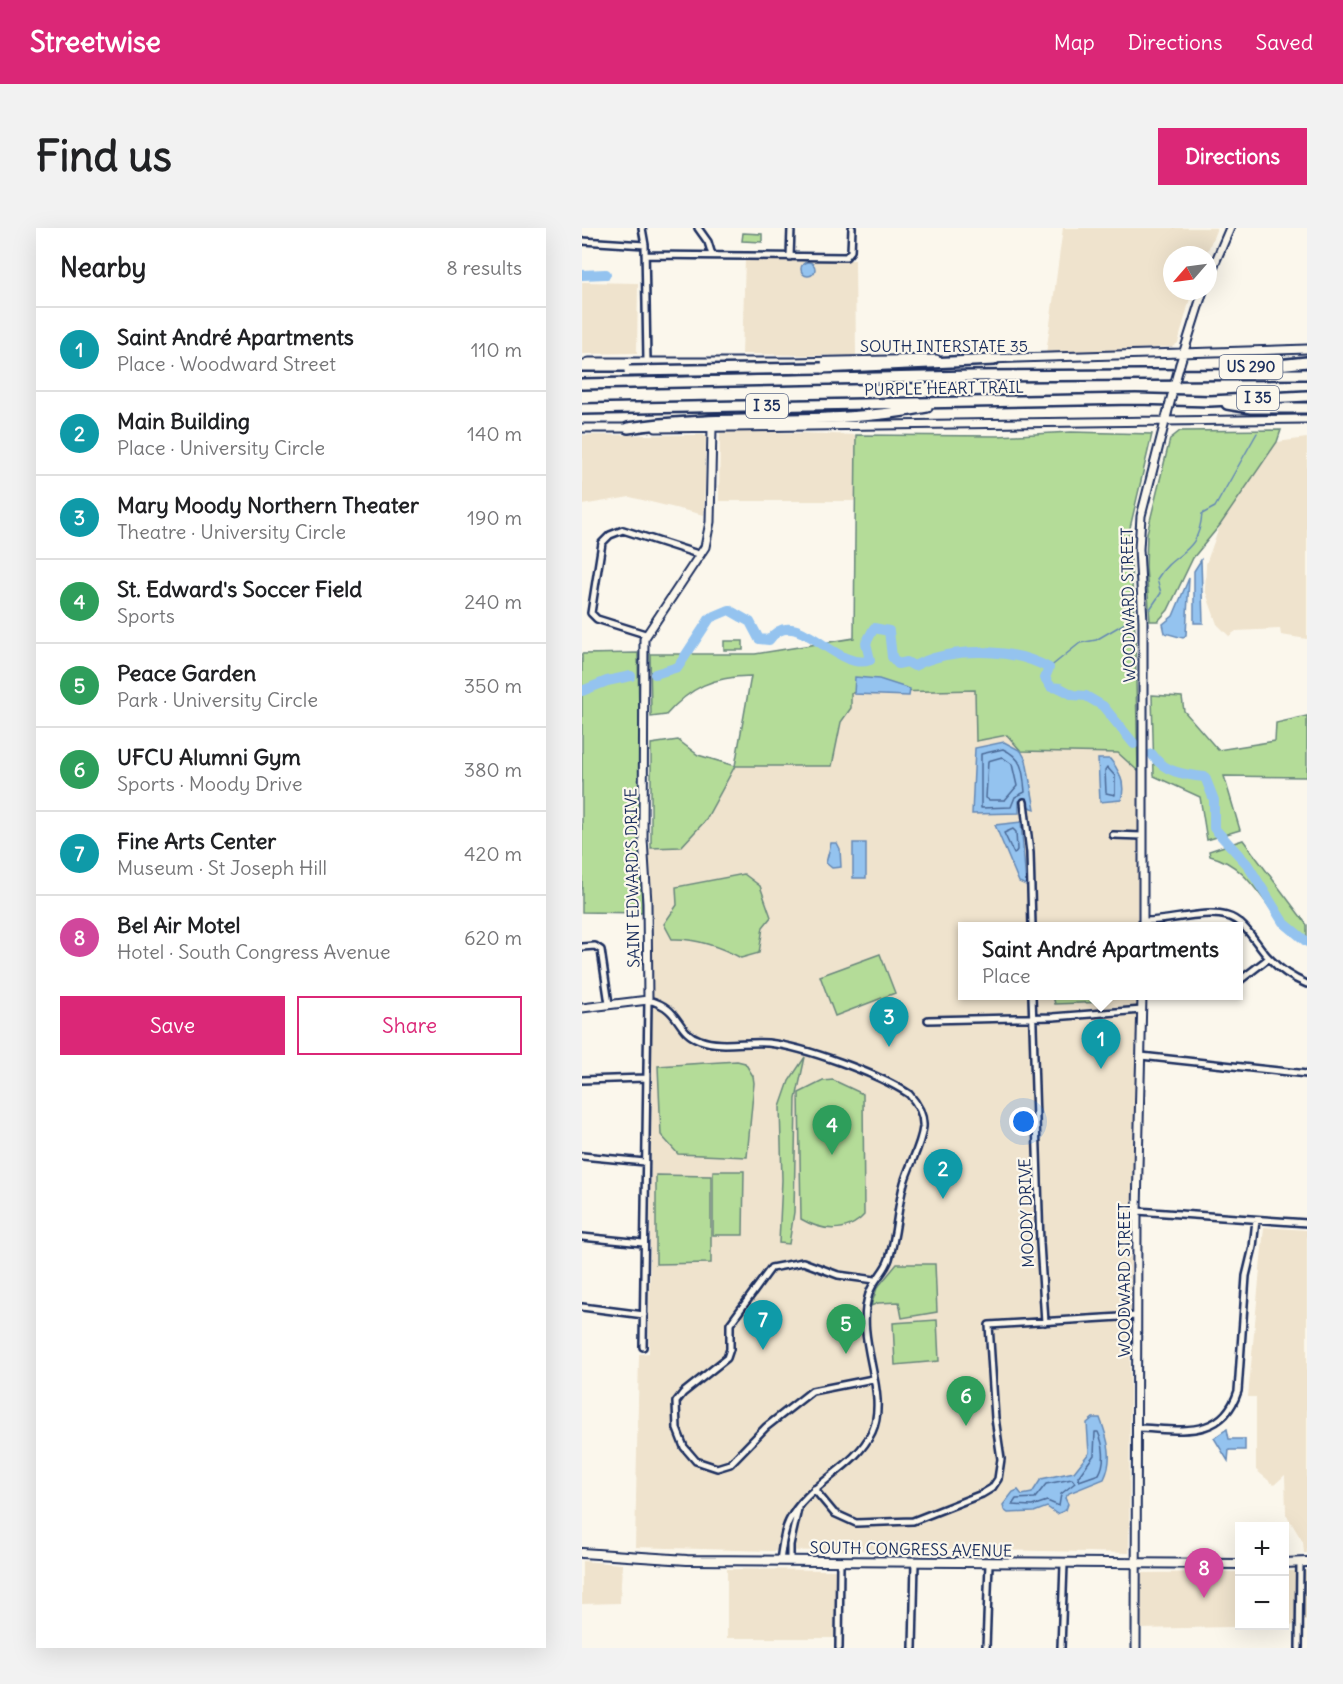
<!DOCTYPE html>
<html lang="en">
<head>
<meta charset="utf-8">
<style>
  body { margin:0; font-family:Delius,sans-serif; background:#f2f2f2; color:#202124 }
  .controls { position:absolute; right:18px; bottom:18px; display:grid; overflow:hidden; border-radius:0px; box-shadow:0 6px 24px #0002 }
  .controls button { width:54px; height:54px; display:grid; place-items:center; padding:0; border:0; border-bottom:2px solid #e0e0e0; background:#fff; color:#202124; font:30px sans-serif }
  .compass { position:absolute; left:581px; top:18px; width:54px; height:54px; border-radius:50%; background:#fff; box-shadow:0 6px 24px #0002; rotate:242deg }
  .you { position:absolute; left:442px; top:894px; width:21px; height:21px; margin:-15px; border:4px solid #fff; border-radius:50%; background:#1a73e8; box-shadow:0 0 0 9px #1a73e833 }
  .badge { display:grid; place-items:center; width:39px; height:39px; border-radius:50%; background:#db2777; color:#fff; font-size:20px; font-weight:700 }
  .pin { position:absolute; translate:-50% -50px; filter:drop-shadow(0 2px 3px #0008) }
  .pin::after { content:''; position:absolute; top:32px; width:21px; height:18px; background:inherit; clip-path:polygon(0 0,100% 0,50% 100%) }
  .popup { position:absolute; left:376px; top:694px; width:285px; height:78px; box-sizing:border-box; display:grid; place-content:center; border-radius:0px; background:#fff; filter:drop-shadow(0 2px 4px #0005); font-size:20px; white-space:nowrap; color:#757577 }
  .popup b { font-size:22px; color:#202124 }
  .popup::after { content:''; position:absolute; left:50%; top:100%; margin-left:-12px; border:12px solid transparent; border-top-color:#fff }
  .list { margin:0; padding:0; list-style:none }
  h2 { display:flex; justify-content:space-between; align-items:center; height:78px; margin:0; padding:0 24px; font-size:26px }
  h2 small { font-size:20px; font-weight:400; color:#757577 }
  .list li { display:grid; grid-template-columns:39px 1fr auto; gap:18px; align-items:center; box-sizing:border-box; height:84px; padding:0 24px; border-top:2px solid #e0e0e0 }
  .list b { display:block; font-size:22px; white-space:nowrap }
  .list p { margin:0; font-size:20px; white-space:nowrap; color:#757577 }
  .list em { font-size:20px; font-style:normal; color:#757577 }
  .actions { display:flex; gap:12px; padding:18px 24px }
  .actions a { flex:1; padding:14px 0; border:2px solid #db2777; border-radius:0px; text-align:center; font-size:21px; color:#db2777 }
  .actions .main { background:#db2777; color:#fff }
  .map { position:relative; flex:none; width:725px; height:1420px; overflow:hidden; border-radius:0px }
  header { display:flex; align-items:center; gap:36px; box-sizing:border-box; height:84px; padding:0 30px; background:#db2777; color:#fff }
  header strong { font-size:28px }
  nav { display:flex; gap:33px; margin-inline-start:auto; font-size:21px }
  .intro { display:flex; align-items:center; justify-content:space-between; box-sizing:border-box; height:144px; padding:0 36px }
  h1 { margin:0; font-size:42px }
  .button { padding:15px 27px; border-radius:0px; background:#db2777; color:#fff; font-size:21px; font-weight:700 }
  main { display:flex; gap:36px; padding:0 36px }
  aside { flex:1; background:#fff; border-radius:0px; box-shadow:0 6px 24px #0002 }
  .map>svg:first-child { display:block }
</style>
</head>
<body>
<header>
<strong>Streetwise</strong>
<nav><a>Map</a><a>Directions</a><a>Saved</a></nav>
</header>
<div class="intro"><h1>Find us</h1><a class="button">Directions</a></div>
<main>
<aside>
<h2>Nearby<small>8 results</small></h2>
<ul class="list">
<li><span class="badge" style="background:#0f9aa8">1</span><div><b>Saint André Apartments</b><p>Place · Woodward Street</p></div><em>110 m</em></li>
<li><span class="badge" style="background:#0f9aa8">2</span><div><b>Main Building</b><p>Place · University Circle</p></div><em>140 m</em></li>
<li><span class="badge" style="background:#0f9aa8">3</span><div><b>Mary Moody Northern Theater</b><p>Theatre · University Circle</p></div><em>190 m</em></li>
<li><span class="badge" style="background:#2e9e5b">4</span><div><b>St. Edward's Soccer Field</b><p>Sports</p></div><em>240 m</em></li>
<li><span class="badge" style="background:#2e9e5b">5</span><div><b>Peace Garden</b><p>Park · University Circle</p></div><em>350 m</em></li>
<li><span class="badge" style="background:#2e9e5b">6</span><div><b>UFCU Alumni Gym</b><p>Sports · Moody Drive</p></div><em>380 m</em></li>
<li><span class="badge" style="background:#0f9aa8">7</span><div><b>Fine Arts Center</b><p>Museum · St Joseph Hill</p></div><em>420 m</em></li>
<li><span class="badge" style="background:#d1479c">8</span><div><b>Bel Air Motel</b><p>Hotel · South Congress Avenue</p></div><em>620 m</em></li>
</ul>
<div class="actions"><a class="main">Save</a><a>Share</a></div>
</aside>
<div class="map">
<svg width="725" height="1420" viewBox="0 0 725 1420">
  <rect width="100%" height="100%" fill="#fbf7ec"/>
  <filter id="ink" filterUnits="userSpaceOnUse"><feTurbulence type="fractalNoise" baseFrequency=".0167" numOctaves="2"/><feDisplacementMap in="SourceGraphic" scale="12" xChannelSelector="R" yChannelSelector="G"/><feConvolveMatrix kernelMatrix="1 2 1 2 8 2 1 2 1" color-interpolation-filters="sRGB"/></filter>
  <g filter="url(#ink)">
    <path fill="#efe3cd" d="M 481,0 L 635,0 L 624,27 L 590,27 L 590,63 L 610,63 L 596,115 L 590,119 L 464,126 Z
      M 163,31 L 273,32 L 274,128 L 160,126 Z
      M 0,54 L 56,55 L 55,125 L 0,126 Z
      M 138,202 L 274,207 L 273,273 L 137,273 Z
      M 0,207 L 124,207 L 122,287 L 48,269 L 0,277 Z
      M 725,210 L 725,411 L 699,407 L 698,401 L 654,403 L 647,408 L 635,396 L 623,362 L 624,336 L 638,297 L 695,214 Z
      M 393,462 L 425,507 L 508,524 L 536,525 L 556,543 L 556,698 L 381,698 L 381,768 L 555,768 L 549,1021 L 547,1325 L 365,1321 L 188,1323 L 53,1319 L 57,1126 L 67,1125 L 70,808 L 67,620 L 99,619 L 123,593 L 153,538 L 250,538 L 259,494 L 268,480 L 269,465 Z
      M 682,999 L 725,1002 L 725,1325 L 722,1325 L 721,1314 L 704,1286 L 703,1247 L 692,1257 L 674,1242 L 674,1169 L 666,1169 Z
      M 0,1333 L 40,1336 L 38,1375 L 0,1376 Z
      M 145,1341 L 255,1342 L 254,1410 L 145,1410 Z
      M 703,1343 L 713,1343 L 714,1397 L 703,1397 Z
      M 721,1343 L 725,1343 L 725,1392 L 721,1392 Z
      M 657,1344 L 658,1398 L 692,1398 L 557,1401 L 559,1345 Z"/>
    <path fill="#b4dc98" stroke="#68867b" stroke-width="1.5" d="M 161,5 L 180,6 L 180,14 L 160,13 Z
      M 699,202 L 695,214 L 638,297 L 611,330 L 586,382 L 576,393 L 568,393 L 564,339 L 565,305 L 588,211 L 598,203 Z
      M 489,204 L 570,206 L 547,304 L 553,407 L 556,543 L 536,525 L 439,523 L 425,507 L 394,513 L 393,462 L 269,465 L 269,480 L 259,494 L 250,538 L 153,538 L 123,593 L 99,619 L 69,620 L 69,516 L 96,512 L 116,527 L 153,538 L 169,448 C 130,449 109,459 84,487 L 69,489 L 68,426 L 173,426 L 272,410 L 274,207 L 416,208 Z
      M 142,413 L 161,413 L 161,422 L 142,422 Z
      M 56,425 L 60,685 L 0,684 L 0,426 Z
      M 570,467 L 600,469 L 602,483 L 636,522 L 693,513 L 694,495 L 725,488 L 725,549 L 642,548 L 658,602 L 625,612 L 618,569 L 572,548 Z
      M 661,612 L 725,697 L 725,716 C 685,694 675,639 628,628 L 627,623 Z
      M 162,646 L 178,658 L 189,689 L 181,699 L 177,725 L 159,730 C 139,719 112,710 90,711 L 82,696 L 95,677 L 94,659 Z
      M 298,726 L 313,765 L 253,788 L 238,748 Z
      M 471,768 L 524,768 L 524,774 L 473,776 Z
      M 223,829 L 214,871 L 212,984 L 207,1016 L 197,1015 L 200,952 L 198,879 L 207,853 Z
      M 155,833 L 163,835 L 171,848 L 172,855 L 165,929 L 96,926 L 79,907 L 76,838 Z
      M 251,852 L 281,866 L 282,987 C 265,1006 239,1003 219,991 L 217,865 L 241,853 Z
      M 131,943 L 162,943 L 161,1007 L 131,1007 Z
      M 74,947 L 129,948 L 129,1035 L 74,1036 Z
      M 315,1036 L 353,1036 L 355,1084 L 320,1090 L 317,1074 L 296,1075 L 289,1078 L 295,1060 Z
      M 355,1092 L 357,1133 L 313,1137 L 311,1095 Z"/>
    <path fill="#94c3ef" stroke="#6488b5" stroke-width="1.5" d="M219 41a7 7 0 1 1 14 0a7 7 0 1 1-14 0Z
      M 619,332 L 621,395 L 612,395 L 612,343 Z
      M 607,350 L 604,407 L 601,410 L 583,405 L 581,396 L 591,388 Z
      M 273,449 L 297,451 L 328,461 L 327,468 L 272,466 Z
      M 422,514 L 439,523 L 444,532 L 453,581 L 447,579 L 443,571 L 437,573 L 437,585 L 390,586 L 393,520 Z
      M 516,531 L 528,531 C 538,543 544,557 539,572 L 518,574 Z
      M 439,594 L 444,657 L 437,654 L 413,597 Z
      M 249,615 L 255,615 L 258,621 L 259,639 L 250,640 L 244,635 Z
      M 271,615 L 284,615 L 284,650 L 271,650 Z
      M 511,1190 L 518,1190 C 526,1211 532,1231 522,1251 L 487,1265 L 483,1270 L 486,1276 L 484,1282 L 475,1286 L 465,1279 L 452,1284 L 426,1285 L 422,1282 L 421,1277 L 431,1264 L 436,1262 L 440,1267 L 450,1265 L 459,1251 L 492,1244 L 507,1225 L 505,1195 Z
      M 645,1201 L 647,1211 L 663,1211 L 663,1222 L 647,1222 L 646,1233 L 632,1210 Z"/>
    <g fill="none" stroke-linecap="round" stroke-linejoin="round">
      <path stroke="#4b6a98" stroke-width="1.5" d="M 421,521 C 441,530 441,543 443,564 L 433,569 L 429,579 L 399,580 L 399,526 Z
        M 420,529 L 430,536 L 435,558 L 423,572 L 407,572 L 404,570 L 406,533 Z
        M 525,539 L 533,548 L 533,567 L 524,565 L 523,542 Z
        M 431,601 L 434,604 L 435,622 L 432,626 L 422,605 Z
        M 513,1204 L 516,1204 C 522,1217 524,1234 517,1246 L 497,1253 L 496,1249 L 512,1227 Z
        M 490,1251 L 493,1255 L 479,1266 L 477,1278 L 465,1273 L 450,1278 L 430,1277 L 434,1271 L 453,1270 L 464,1256 Z"/>
      <path stroke="#6488b5" stroke-width="1.5" d="M 568,381 L 579,365 L 575,351 C 593,321 616,329 620,286 L 633,279 L 675,205
        M 467,440 L 498,415 L 514,412 L 550,391"/>
      <path stroke="#94c3ef" stroke-width="10" d="M 0,47 L 24,46
        M 73,446 L 96,439 L 128,390 L 147,382 L 168,394 L 177,411 L 187,412 C 214,374 254,445 288,432 L 284,415 L 292,400 L 307,403 L 310,429 L 316,436 L 325,434 L 332,438 C 369,419 429,419 467,440 L 463,450 L 469,459 L 478,460 L 491,467 L 504,468 L 521,478 L 552,516
        M 0,463 L 25,453 L 49,448
        M 570,526 C 581,544 603,547 623,549 L 632,572 L 632,600 L 665,636 L 701,694 L 725,714"/>
      <defs>
        <path id="street" d="M 60,0 L 63,17 L 65,133
          M 116,0 L 126,14 L 130,27
          M 0,13 L 63,17
          M 63,27 L 264,29 L 269,23 L 270,0
          M 208,29 L 209,0
          M 63,406 L 15,391 L 9,385 L 20,315 L 28,307 L 41,302 L 119,327
          M 442,574 L 448,625 L 450,698
          M 531,607 L 560,608
          M 561,693 C 586,694 622,681 645,688 C 664,693 674,717 687,730 C 698,742 710,750 725,756
          M 0,719 L 13,718 L 19,722 L 27,776
          M 657,753 L 687,730
          M 450,768 L 458,1015 L 463,1094
          M 346,792 L 471,789 L 560,782
          M 559,828 L 725,846
          M 0,852 L 63,850
          M 0,928 L 63,934
          M 555,983 L 725,995
          M 0,1009 L 61,1015
          M 0,1079 L 62,1087
          M 61,1119 L 66,772 C 100,780 93,804 118,812 C 139,820 164,813 186,815 C 223,819 297,846 327,866 C 335,875 342,886 341,899 C 339,918 327,937 322,955 C 315,980 315,1006 307,1031 C 303,1044 291,1052 287,1066 C 272,1112 308,1164 290,1204 C 272,1242 225,1255 207,1293 C 201,1305 200,1320 198,1333
          M 291,1151 L 230,1163 L 184,1199 L 148,1236 L 135,1240 L 114,1233 L 102,1219 L 95,1201 L 94,1174 L 101,1165 L 145,1130 L 148,1121 L 148,1096 L 189,1040 L 221,1034 L 256,1047 L 293,1052
          M 555,1200 C 596,1201 640,1213 656,1163 L 664,1048 L 671,1019 L 674,992
          M 232,1261 L 252,1285 L 274,1295 L 331,1293 L 400,1266 L 410,1260 L 416,1251 L 419,1231 L 413,1190 L 407,1097 L 555,1088
          M 208,1333 L 208,1317 L 216,1281
          M 257,1420 L 258,1334
          M 331,1420 L 333,1334
          M 404,1420 L 407,1335
          M 479,1420 L 482,1336
          M 717,1420 L 718,1334"/>
        <path id="secondary" d="M 626,51 L 648,0
          M 407,131 L 725,121
          M 6,134 L 210,134 L 354,131
          M 598,136 L 621,63
          M 0,200 L 51,200
          M 74,200 L 725,191
          M 561,698 L 561,393 L 557,321 L 559,288 L 585,186
          M 0,780 L 66,772 L 65,675 L 61,611 L 62,411 L 123,319 L 128,294 L 130,200
          M 554,1420 L 555,983 L 560,768"/>
        <path id="primary" d="M 0,1325 L 105,1332 L 658,1336
          M 702,1335 L 725,1334"/>
        <path id="highway" d="M 0,138 L 106,138
          M 240,140 L 412,132
          M 645,142 L 725,134
          M 0,156 L 392,148 L 725,146
          M 645,176 L 669,180 L 725,180
          M 0,181 L 554,171 L 628,173 L 725,168
          M 46,200 C 145,185 247,199 345,179"/>
      </defs>
      <use href="#street" stroke="#1b2f5e" stroke-width="10"/>
      <use href="#secondary" stroke="#1b2f5e" stroke-width="11"/>
      <use href="#primary" stroke="#1b2f5e" stroke-width="12"/>
      <use href="#highway" stroke="#1b2f5e" stroke-width="14"/>
      <use href="#street" stroke="#fbf7ec" stroke-width="5"/>
      <use href="#secondary" stroke="#fbf7ec" stroke-width="7"/>
      <use href="#primary" stroke="#fbf7ec" stroke-width="8"/>
      <use href="#highway" stroke="#fbf7ec" stroke-width="9"/>
      <defs>
        <path id="secondary-bridge" d="M 593,154 L 598,136
          M 585,186 L 590,167"/>
        <path id="highway-bridge" d="M 47,143 L 240,140"/>
      </defs>
      <use href="#secondary-bridge" stroke="#1b2f5e" stroke-width="11" stroke-linecap="butt"/>
      <use href="#highway-bridge" stroke="#1b2f5e" stroke-width="14" stroke-linecap="butt"/>
      <use href="#secondary-bridge" stroke="#fbf7ec" stroke-width="7"/>
      <use href="#highway-bridge" stroke="#fbf7ec" stroke-width="9"/>
    </g>
  </g>
  <g text-anchor="middle" stroke-width="4.5" stroke-linejoin="round" paint-order="stroke">
    <g fill="#fbf7ec" stroke="#5e6b89" stroke-width="1.5">
      <rect x="637.5" y="127" width="63" height="24" rx="4.5"/>
      <rect x="655" y="158" width="42" height="24" rx="4.5"/>
      <rect x="164" y="166" width="42" height="24" rx="4.5"/>
    </g>
    <g font-size="15" font-weight="bold" fill="#1b2f5e">
      <text x="669" y="144">US 290</text>
      <text x="676" y="175">I 35</text>
      <text x="185" y="183">I 35</text>
    </g>
    <g font-size="16" fill="#1b2f5e" stroke="#fbf7ec">
      <text x="362" y="124">SOUTH INTERSTATE 35</text>
      <text transform="translate(362 160) rotate(-1)" y="6">PURPLE HEART TRAIL</text>
      <text transform="translate(546 377) rotate(-91)" y="6">WOODWARD STREET</text>
      <text transform="translate(50 650) rotate(-91)" y="6">SAINT EDWARD'S DRIVE</text>
      <text transform="translate(444 985) rotate(-92)" y="6">MOODY DRIVE</text>
      <text transform="translate(542 1052) rotate(-90)" y="6">WOODWARD STREET</text>
      <text transform="translate(329 1321) rotate(1)" y="6">SOUTH CONGRESS AVENUE</text>
    </g>
  </g>
</svg>
<div class="controls">
<button>+</button>
<button>−</button>
</div>
<svg class="compass" viewBox="-18 -18 36 36"><path d="M0-13l5 13h-10z" fill="#e53935"/><path d="M0 13l5-13h-10z" fill="#757577"/></svg>
<div class="you"></div>
<div class="pin badge" style="left:519px;top:841px;background:#0f9aa8">1</div>
<div class="popup"><b>Saint André Apartments</b>Place</div>
<div class="pin badge" style="left:361px;top:971px;background:#0f9aa8">2</div>
<div class="pin badge" style="left:307px;top:819px;background:#0f9aa8">3</div>
<div class="pin badge" style="left:250px;top:927px;background:#2e9e5b">4</div>
<div class="pin badge" style="left:264px;top:1126px;background:#2e9e5b">5</div>
<div class="pin badge" style="left:384px;top:1198px;background:#2e9e5b">6</div>
<div class="pin badge" style="left:181px;top:1122px;background:#0f9aa8">7</div>
<div class="pin badge" style="left:622px;top:1370px;background:#d1479c">8</div>
</div>
</main>
</body>
</html>
